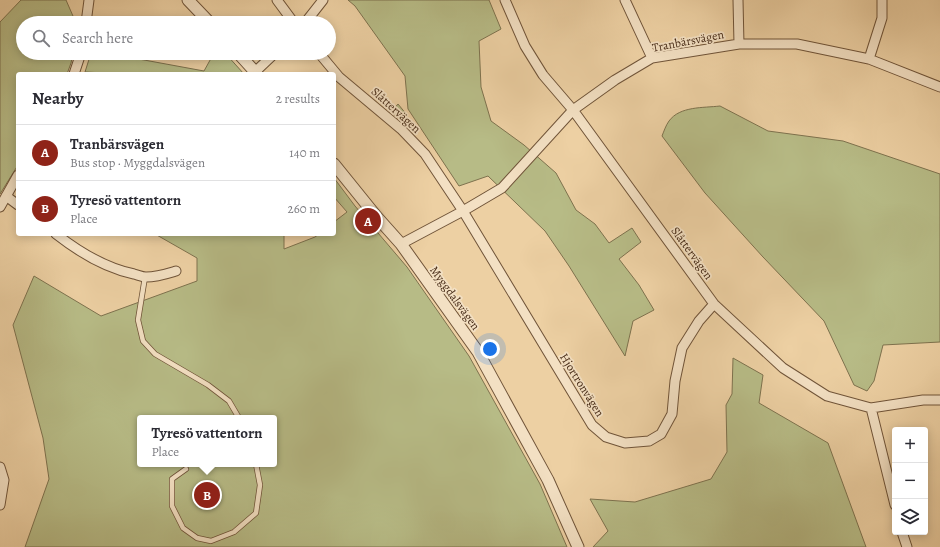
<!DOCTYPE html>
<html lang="en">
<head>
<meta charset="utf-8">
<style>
  body { margin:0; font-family:Alegreya,serif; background:#f7f7f7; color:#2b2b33 }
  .controls { position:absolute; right:12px; bottom:12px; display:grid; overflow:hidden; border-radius:4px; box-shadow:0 2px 10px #0003 }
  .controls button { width:36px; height:36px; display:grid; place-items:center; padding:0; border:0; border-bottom:1px solid #e1e1e2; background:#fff; color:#2b2b33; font:20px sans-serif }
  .you { position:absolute; left:490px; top:349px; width:14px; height:14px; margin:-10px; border:3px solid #fff; border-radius:50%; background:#1a73e8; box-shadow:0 0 0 6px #1a73e833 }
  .badge { display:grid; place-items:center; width:26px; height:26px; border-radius:50%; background:#8f2418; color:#fff; font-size:13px; font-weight:700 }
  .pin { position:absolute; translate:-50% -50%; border:2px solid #fff; box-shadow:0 1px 4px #0006 }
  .popup { position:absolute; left:137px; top:415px; width:140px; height:52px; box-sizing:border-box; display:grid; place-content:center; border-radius:4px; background:#fff; filter:drop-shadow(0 1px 3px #0005); font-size:13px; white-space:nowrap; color:#7c7c81 }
  .popup b { font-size:15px; color:#2b2b33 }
  .popup::after { content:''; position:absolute; left:50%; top:100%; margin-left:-8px; border:8px solid transparent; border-top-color:#fff }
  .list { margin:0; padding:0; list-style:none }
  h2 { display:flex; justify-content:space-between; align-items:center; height:52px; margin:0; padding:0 16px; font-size:17px }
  h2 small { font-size:13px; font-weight:400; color:#7c7c81 }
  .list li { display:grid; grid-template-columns:26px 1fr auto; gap:12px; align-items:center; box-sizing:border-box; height:56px; padding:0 16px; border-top:1px solid #e1e1e2 }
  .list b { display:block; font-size:15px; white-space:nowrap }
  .list p { margin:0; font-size:13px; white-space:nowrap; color:#7c7c81 }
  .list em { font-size:13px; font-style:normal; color:#7c7c81 }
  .icon { flex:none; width:22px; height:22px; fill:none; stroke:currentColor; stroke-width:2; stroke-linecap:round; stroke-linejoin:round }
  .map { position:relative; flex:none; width:940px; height:547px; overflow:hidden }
  .search { position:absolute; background:#fff; box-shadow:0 2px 10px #0003; left:16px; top:16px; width:320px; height:44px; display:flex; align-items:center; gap:10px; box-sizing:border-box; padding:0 14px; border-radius:22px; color:#7c7c81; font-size:15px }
  .panel { position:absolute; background:#fff; box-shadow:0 2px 10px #0003; left:16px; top:72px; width:320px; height:164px; border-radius:4px }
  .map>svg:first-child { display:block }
</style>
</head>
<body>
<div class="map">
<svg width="940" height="547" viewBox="0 0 940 547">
  <rect width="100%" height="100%" fill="#edd0a3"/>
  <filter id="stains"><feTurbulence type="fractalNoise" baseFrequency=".005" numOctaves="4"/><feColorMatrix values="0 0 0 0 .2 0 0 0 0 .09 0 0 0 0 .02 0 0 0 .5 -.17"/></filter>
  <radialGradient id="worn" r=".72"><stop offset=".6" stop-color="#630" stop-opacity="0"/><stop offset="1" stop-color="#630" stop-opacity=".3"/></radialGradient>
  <path fill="#b7bb86" stroke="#7e724e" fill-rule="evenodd" d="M 21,0 L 66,0 L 76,23 L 23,23 L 23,53 L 73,53 L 71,63 L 67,74 L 18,74 L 18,165 L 0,194 L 0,22 Z
    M 348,0 L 489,0 L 501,29 L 479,41 L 481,87 L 491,121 L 524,145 L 556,173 L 576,210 L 595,224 L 609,243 L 632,228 L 641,242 L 619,259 L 639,285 L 654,310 L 633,321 L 625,356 L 569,266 L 545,231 L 488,176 L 459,186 L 408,109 L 405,76 L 355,6 Z
    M 91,53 L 106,53 L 204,71 L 214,53 L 225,53 L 244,74 L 125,74 L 85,72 Z
    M 398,104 L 407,115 L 402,121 L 391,112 Z
    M 720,106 L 768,131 L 843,141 L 940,174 L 940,342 L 883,345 L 874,381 L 867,391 L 854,385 L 824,321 L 763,257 L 705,193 L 662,136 C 664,131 666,125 669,121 C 680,106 703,108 720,106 Z
    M 334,178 L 355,206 L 407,267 L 469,356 L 540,484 L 567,547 L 25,547 L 49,479 L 43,438 L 13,325 L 34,276 L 101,316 L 197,281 L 197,258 L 155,234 L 284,234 L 284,249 L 315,237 L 319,234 L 334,234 L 334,222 L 347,212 L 334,197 ZM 140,418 L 274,418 L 274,464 L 140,464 Z
    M 733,358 L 763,375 L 759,403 L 828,443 L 866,547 L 593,547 L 608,531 L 590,499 L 635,502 L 711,479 L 727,452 L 726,405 L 732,394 Z"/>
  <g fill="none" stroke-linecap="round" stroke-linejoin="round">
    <defs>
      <path id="service" d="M 145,277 L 138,320 L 143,341 L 155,354 L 208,385 L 229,401 L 239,418
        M 186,469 L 172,479 L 172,506 L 183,528 L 197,538 L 211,541 L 234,532 L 256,513 L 260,485 L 256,464"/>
      <path id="minor" d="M 277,0 L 294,23
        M 505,0 L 525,46 L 543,75 L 573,110 L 714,304 L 783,368 L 827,396 L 871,408 L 923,400 L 940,400
        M 625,0 L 652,58
        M 738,0 L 739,44
        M 86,23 L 89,0
        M 305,23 L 323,0
        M 319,53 L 339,77 L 401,129 L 425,154 L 463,211 L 592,425 L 606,437 L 625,443 L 649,441 L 661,434 L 672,414 L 675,381 L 682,348 L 699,321 L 714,304
        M 869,59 L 882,18 L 882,0
        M 255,72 L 275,53
        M 74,74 L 81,53
        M 6,196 L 18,205
        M 0,207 L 18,175
        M 56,234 C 79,252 105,268 134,274 C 138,275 142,277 146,277 C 157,277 166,274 176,271
        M 401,244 L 463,211 L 502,188 L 573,110 L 615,80 L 652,58 L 739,44 L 797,44 L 869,59 L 940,87
        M 871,408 L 895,505
        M 0,467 L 4,480 L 0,505
        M 902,532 L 907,547"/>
      <path id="tertiary" d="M 188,0 L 210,23
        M 238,53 L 257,74
        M 334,164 L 376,216 L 401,244 L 478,352 L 548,480 L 578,547"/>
    </defs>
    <use href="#service" stroke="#705439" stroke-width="6"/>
    <use href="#minor" stroke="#705439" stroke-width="11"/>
    <use href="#tertiary" stroke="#705439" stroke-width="13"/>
    <use href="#service" stroke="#f3e0c3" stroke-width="4.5"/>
    <use href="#minor" stroke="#f3e0c3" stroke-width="9"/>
    <use href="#tertiary" stroke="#f3e0c3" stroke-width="11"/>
  </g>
  <g text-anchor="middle" stroke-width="3.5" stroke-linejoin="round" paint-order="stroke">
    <g font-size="12" fill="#462a16" stroke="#f3e0c3">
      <text transform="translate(688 41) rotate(-11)" y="4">Tranbärsvägen</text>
      <text transform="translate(396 110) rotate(42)" y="4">Slåttervägen</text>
      <text transform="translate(692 253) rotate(54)" y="4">Slåttervägen</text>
      <text transform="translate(455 298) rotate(54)" y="4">Myggdalsvägen</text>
      <text transform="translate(582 385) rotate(58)" y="4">Hjortronvägen</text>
    </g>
  </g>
  <rect width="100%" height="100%" filter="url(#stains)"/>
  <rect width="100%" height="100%" fill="url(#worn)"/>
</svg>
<div class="controls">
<button>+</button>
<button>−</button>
<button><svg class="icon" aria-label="layers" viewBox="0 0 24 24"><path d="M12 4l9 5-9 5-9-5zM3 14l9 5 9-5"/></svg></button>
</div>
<div class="you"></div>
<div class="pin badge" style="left:368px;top:221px">A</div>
<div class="pin badge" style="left:207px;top:495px">B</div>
<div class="popup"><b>Tyresö vattentorn</b>Place</div>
<div class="search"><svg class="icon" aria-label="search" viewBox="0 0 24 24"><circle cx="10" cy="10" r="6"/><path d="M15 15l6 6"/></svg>Search here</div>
<section class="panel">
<h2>Nearby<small>2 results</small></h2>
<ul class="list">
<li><span class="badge">A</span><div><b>Tranbärsvägen</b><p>Bus stop · Myggdalsvägen</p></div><em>140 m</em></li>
<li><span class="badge">B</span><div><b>Tyresö vattentorn</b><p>Place</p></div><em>260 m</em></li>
</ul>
</section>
</div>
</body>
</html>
